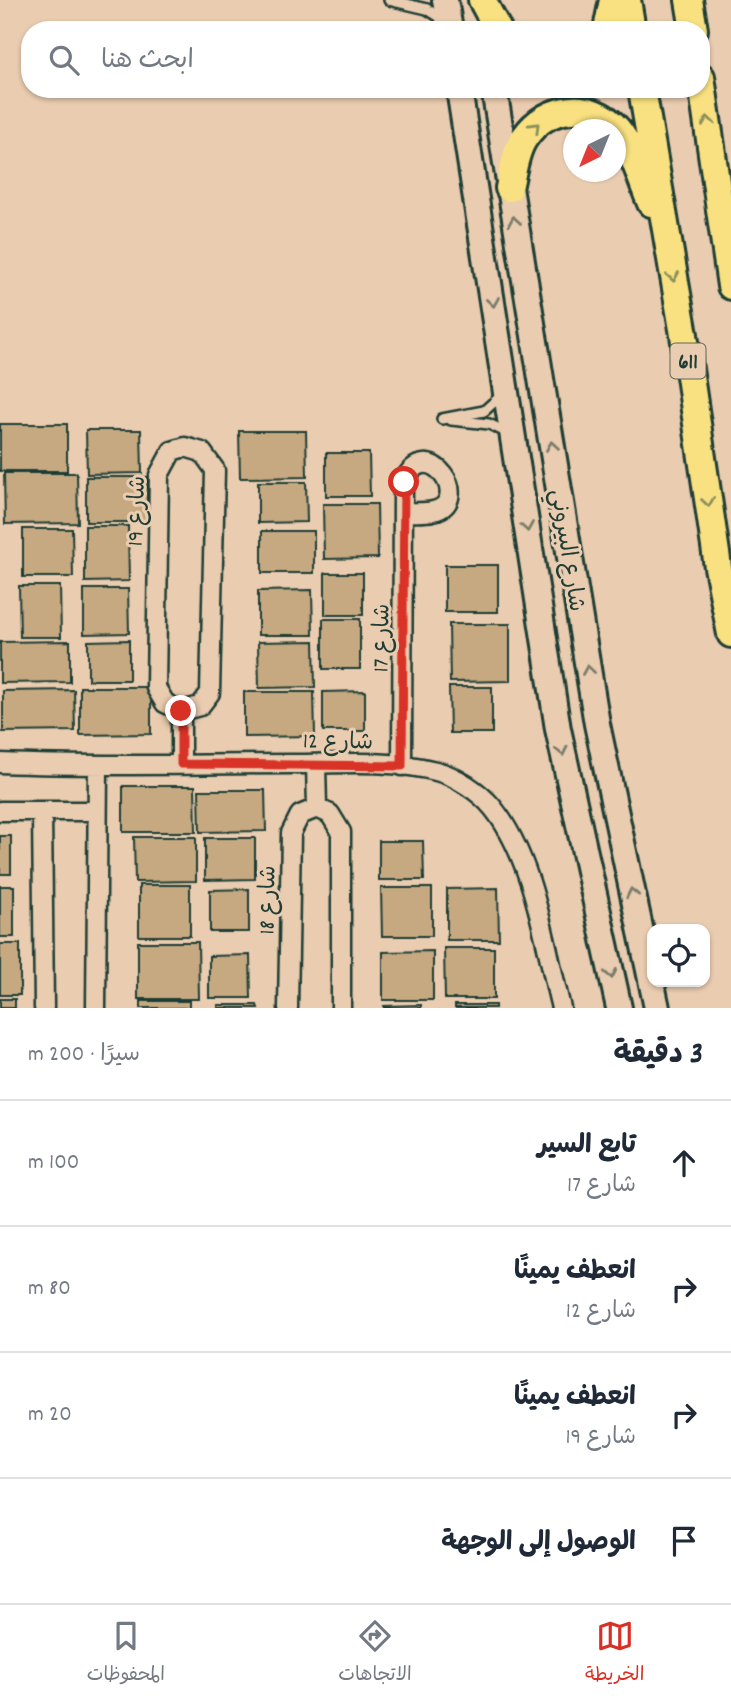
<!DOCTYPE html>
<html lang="ar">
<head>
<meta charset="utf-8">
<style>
  body { margin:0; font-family:Dekko,"Playpen Sans Arabic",sans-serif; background:#f6f6f7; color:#1f2937; direction:rtl }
  .controls { position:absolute; right:21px; bottom:21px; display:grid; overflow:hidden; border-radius:14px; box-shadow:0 2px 5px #0004 }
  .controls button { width:63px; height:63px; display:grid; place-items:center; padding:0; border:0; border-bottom:2px solid #e0e1e3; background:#fff; color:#1f2937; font:35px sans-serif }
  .compass { position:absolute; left:563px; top:119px; width:63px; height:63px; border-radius:50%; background:#fff; box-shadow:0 2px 5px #0004; rotate:223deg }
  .stop { position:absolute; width:21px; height:21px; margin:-16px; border:5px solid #d93025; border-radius:50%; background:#fff }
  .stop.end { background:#d93025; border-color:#fff; box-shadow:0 2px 7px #0008 }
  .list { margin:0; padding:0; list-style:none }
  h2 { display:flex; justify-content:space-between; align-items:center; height:91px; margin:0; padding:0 28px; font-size:30px }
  h2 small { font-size:23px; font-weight:400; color:#747a83 }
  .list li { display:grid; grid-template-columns:46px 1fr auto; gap:21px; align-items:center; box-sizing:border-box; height:126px; padding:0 28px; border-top:2px solid #e0e1e3 }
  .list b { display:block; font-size:26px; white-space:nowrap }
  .list p { margin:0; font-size:23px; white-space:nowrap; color:#747a83 }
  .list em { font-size:23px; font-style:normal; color:#747a83 }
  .icon { flex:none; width:38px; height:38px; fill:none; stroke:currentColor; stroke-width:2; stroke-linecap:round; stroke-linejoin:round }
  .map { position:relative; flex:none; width:731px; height:1008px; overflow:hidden; direction:ltr }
  .search { position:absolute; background:#fff; box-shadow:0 2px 5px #0004; left:21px; right:21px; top:21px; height:77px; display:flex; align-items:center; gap:18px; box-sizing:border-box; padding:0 24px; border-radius:28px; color:#747a83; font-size:26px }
  .sheet { height:595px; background:#fff }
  nav { display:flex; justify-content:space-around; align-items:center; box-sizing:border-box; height:98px; border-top:2px solid #e0e1e3; background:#fff; font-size:19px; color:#747a83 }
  nav a { display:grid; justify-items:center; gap:4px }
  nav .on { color:#d93025 }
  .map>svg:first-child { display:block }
</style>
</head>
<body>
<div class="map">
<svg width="731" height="1008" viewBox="0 0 731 1008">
  <rect width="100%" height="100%" fill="#eaccb0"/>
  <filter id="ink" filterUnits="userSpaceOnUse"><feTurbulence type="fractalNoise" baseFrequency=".0143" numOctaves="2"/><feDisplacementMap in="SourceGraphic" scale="14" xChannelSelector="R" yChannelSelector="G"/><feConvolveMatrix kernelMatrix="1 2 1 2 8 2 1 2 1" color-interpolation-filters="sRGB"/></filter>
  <g filter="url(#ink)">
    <path fill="#c6a981" stroke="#1f3d34" stroke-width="2" d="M 0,424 L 67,424 L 67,471 L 0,471 Z
      M 86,430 L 141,430 L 142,473 L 87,474 Z
      M 239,431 L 306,431 L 307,477 L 240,478 Z
      M 326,453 L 369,453 L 370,496 L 326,496 Z
      M 4,473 L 77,473 L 78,523 L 5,524 Z
      M 86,477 L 147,477 L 147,522 L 86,522 Z
      M 258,482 L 306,482 L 307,522 L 258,523 Z
      M 323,504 L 377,504 L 378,558 L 324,559 Z
      M 85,526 L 128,526 L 129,581 L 85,582 Z
      M 23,529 L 72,529 L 73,577 L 23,577 Z
      M 262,531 L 314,531 L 314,573 L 262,573 Z
      M 445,565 L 498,565 L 498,612 L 445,612 Z
      M 325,573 L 363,573 L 363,615 L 325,615 Z
      M 19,586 L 60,586 L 61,637 L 20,637 Z
      M 84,589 L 128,589 L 129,633 L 84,634 Z
      M 312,590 L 313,635 L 258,635 L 258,591 Z
      M 323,619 L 360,619 L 360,669 L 323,669 Z
      M 449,624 L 510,624 L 510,681 L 450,682 Z
      M 129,640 L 129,680 L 88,680 L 88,641 Z
      M 70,641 L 70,682 L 0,683 L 0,642 Z
      M 314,641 L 315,687 L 259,688 L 258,642 Z
      M 80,687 L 151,687 L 151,734 L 80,735 Z
      M 449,687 L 492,687 L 492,733 L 450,733 Z
      M 74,690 L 75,731 L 3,732 L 3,691 Z
      M 365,691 L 365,731 L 323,731 L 323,692 Z
      M 244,692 L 314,692 L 315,736 L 244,737 Z
      M 123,786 L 195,786 L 196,832 L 123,832 Z
      M 199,790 L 265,790 L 266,831 L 200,832 Z
      M 0,836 L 11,836 L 11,874 L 0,874 Z
      M 134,837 L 196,837 L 196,881 L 135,882 Z
      M 205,838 L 255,838 L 255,879 L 205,880 Z
      M 379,841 L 423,841 L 424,880 L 379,880 Z
      M 139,885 L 190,885 L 190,936 L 139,936 Z
      M 0,886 L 14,886 L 14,937 L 0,937 Z
      M 381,888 L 432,888 L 432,936 L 382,936 Z
      M 498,888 L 499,940 L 447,940 L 447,889 Z
      M 249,889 L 249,932 L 210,932 L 210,890 Z
      M 138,942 L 198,942 L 199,999 L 138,999 Z
      M 0,944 L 20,944 L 20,995 L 0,995 Z
      M 444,948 L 494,948 L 494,999 L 445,999 Z
      M 433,951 L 433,1000 L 383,1000 L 383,952 Z
      M 250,955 L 251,998 L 209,998 L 209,956 Z
      M 0,999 L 15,999 L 15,1008 L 0,1008 Z
      M 141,1001 L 189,1001 L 189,1008 L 141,1008 Z
      M 218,1005 L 257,1005 L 258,1008 L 218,1008 Z
      M 421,1005 L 421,1008 L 384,1008 L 384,1006 Z
      M 455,1005 L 495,1005 L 495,1008 L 455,1008 Z"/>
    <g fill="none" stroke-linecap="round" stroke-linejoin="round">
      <defs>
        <path id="lane" d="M 389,0 L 427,9 L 443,19
          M 442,419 L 484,411 L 503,394
          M 451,420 L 489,424 L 508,433"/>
        <path id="street" d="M 185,447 L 202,452 L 215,470 L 210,693 L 200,706 L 181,711 L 165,703 L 156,688 L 159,475 L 172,451 Z
          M 181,711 L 181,764
          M 0,763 C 98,767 195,764 293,764 C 338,764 391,759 436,771 C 456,776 480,792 493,808 C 534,859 545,945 561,1008
          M 316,764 L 317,808
          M 402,766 L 403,483 C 427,430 475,503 433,511 C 424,513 414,512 405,512
          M 0,811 L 97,811
          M 42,811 L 44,1008
          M 96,1008 L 98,767
          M 288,1008 L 291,833 L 300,815 L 317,808 L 330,814 L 341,832 L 341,1008"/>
        <path id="secondary" d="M 445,0 L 450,30
          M 459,89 L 558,729 L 619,1008
          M 494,89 L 597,724 L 657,1008"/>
        <path id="primary" d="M 482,0 L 498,30
          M 627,0 L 632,30
          M 689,0 L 694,30
          M 607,30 L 613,0
          M 701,77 L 731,286
          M 642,89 L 684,335 L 718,567 L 731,634
          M 509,188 C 513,172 515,150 525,137 C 547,105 592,100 617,129 C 633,148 641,180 651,203"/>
      </defs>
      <use href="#lane" stroke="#1f3d34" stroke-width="14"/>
      <use href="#street" stroke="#1f3d34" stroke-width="23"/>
      <use href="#secondary" stroke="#1f3d34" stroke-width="30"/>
      <use href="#primary" stroke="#1f3d34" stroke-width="32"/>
      <use href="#lane" stroke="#eaccb0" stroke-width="9"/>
      <use href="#street" stroke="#eaccb0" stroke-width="18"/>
      <use href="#secondary" stroke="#eaccb0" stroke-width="24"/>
      <use href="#primary" stroke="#f9e181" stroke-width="26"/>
    </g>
    <defs><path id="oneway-chevron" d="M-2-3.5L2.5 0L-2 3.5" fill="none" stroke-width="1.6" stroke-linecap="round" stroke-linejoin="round" transform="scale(1.75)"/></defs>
    <g stroke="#8c8f5a">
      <use href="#oneway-chevron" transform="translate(708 121) rotate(-98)"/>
      <use href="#oneway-chevron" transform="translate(535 127) rotate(-45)"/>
      <use href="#oneway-chevron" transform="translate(673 277) rotate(80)"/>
      <use href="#oneway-chevron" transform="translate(708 502) rotate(82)"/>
    </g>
    <g stroke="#7a7d6c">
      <use href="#oneway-chevron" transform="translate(514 221) rotate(-99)"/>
      <use href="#oneway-chevron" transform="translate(493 302) rotate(81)"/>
      <use href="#oneway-chevron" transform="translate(552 446) rotate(-99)"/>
      <use href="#oneway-chevron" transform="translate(527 527) rotate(81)"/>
      <use href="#oneway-chevron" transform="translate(588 670) rotate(-99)"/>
      <use href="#oneway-chevron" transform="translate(562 751) rotate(78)"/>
      <use href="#oneway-chevron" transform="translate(632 893) rotate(-102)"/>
      <use href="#oneway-chevron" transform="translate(611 974) rotate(78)"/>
    </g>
  </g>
  <g fill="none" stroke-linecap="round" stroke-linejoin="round" filter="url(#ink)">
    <path stroke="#d93025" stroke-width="9" d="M 181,711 L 181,764 L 402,766 L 404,482"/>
  </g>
  <g text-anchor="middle" stroke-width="6" stroke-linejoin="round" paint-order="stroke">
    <rect fill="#eaccb0" stroke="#5c6859" stroke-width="2" x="670.5" y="343.5" width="35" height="35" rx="5"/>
    <g font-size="21" font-weight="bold" fill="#1f3d34">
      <text x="688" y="368">611</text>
    </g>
    <g font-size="23" fill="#1f3d34" stroke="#eaccb0">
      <text transform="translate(135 511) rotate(-88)" y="8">شارع 19</text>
      <text transform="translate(569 550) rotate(81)" y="8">شارع البيروني</text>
      <text transform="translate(380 638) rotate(-89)" y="8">شارع 17</text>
      <text transform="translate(338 740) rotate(1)" y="8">شارع 12</text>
      <text transform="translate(266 900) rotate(-89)" y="8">شارع 18</text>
    </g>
  </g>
</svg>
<div class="controls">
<button><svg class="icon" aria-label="locate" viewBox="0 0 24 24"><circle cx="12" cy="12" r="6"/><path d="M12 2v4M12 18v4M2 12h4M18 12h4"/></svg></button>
</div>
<svg class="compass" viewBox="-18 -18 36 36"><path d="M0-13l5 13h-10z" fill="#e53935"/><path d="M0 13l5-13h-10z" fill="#747a83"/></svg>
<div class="stop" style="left:404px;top:482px"></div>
<div class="stop end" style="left:181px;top:711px"></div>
<div class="search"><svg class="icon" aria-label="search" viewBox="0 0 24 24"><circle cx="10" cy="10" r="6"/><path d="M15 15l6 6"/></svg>ابحث هنا</div>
</div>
<section class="sheet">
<h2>3 دقيقة<small>سيرًا · 200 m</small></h2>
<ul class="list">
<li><svg class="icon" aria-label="ahead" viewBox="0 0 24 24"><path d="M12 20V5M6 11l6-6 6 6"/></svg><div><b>تابع السير</b><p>شارع 17</p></div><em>100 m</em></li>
<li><svg class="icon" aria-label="right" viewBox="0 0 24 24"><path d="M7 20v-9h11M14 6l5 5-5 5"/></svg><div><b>انعطف يمينًا</b><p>شارع 12</p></div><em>80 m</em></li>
<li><svg class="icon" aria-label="right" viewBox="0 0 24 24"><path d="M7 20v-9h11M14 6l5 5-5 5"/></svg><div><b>انعطف يمينًا</b><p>شارع 19</p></div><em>20 m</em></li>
<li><svg class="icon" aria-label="arrive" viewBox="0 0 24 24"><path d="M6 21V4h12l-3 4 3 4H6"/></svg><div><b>الوصول إلى الوجهة</b></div></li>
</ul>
</section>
<nav>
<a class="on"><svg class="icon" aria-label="map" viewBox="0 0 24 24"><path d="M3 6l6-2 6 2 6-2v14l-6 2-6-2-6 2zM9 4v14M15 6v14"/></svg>الخريطة</a>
<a><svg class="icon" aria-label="directions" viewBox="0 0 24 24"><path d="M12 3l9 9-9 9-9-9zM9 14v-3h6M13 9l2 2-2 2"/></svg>الاتجاهات</a>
<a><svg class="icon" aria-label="saved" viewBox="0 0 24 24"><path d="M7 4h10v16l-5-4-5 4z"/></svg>المحفوظات</a>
</nav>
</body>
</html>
